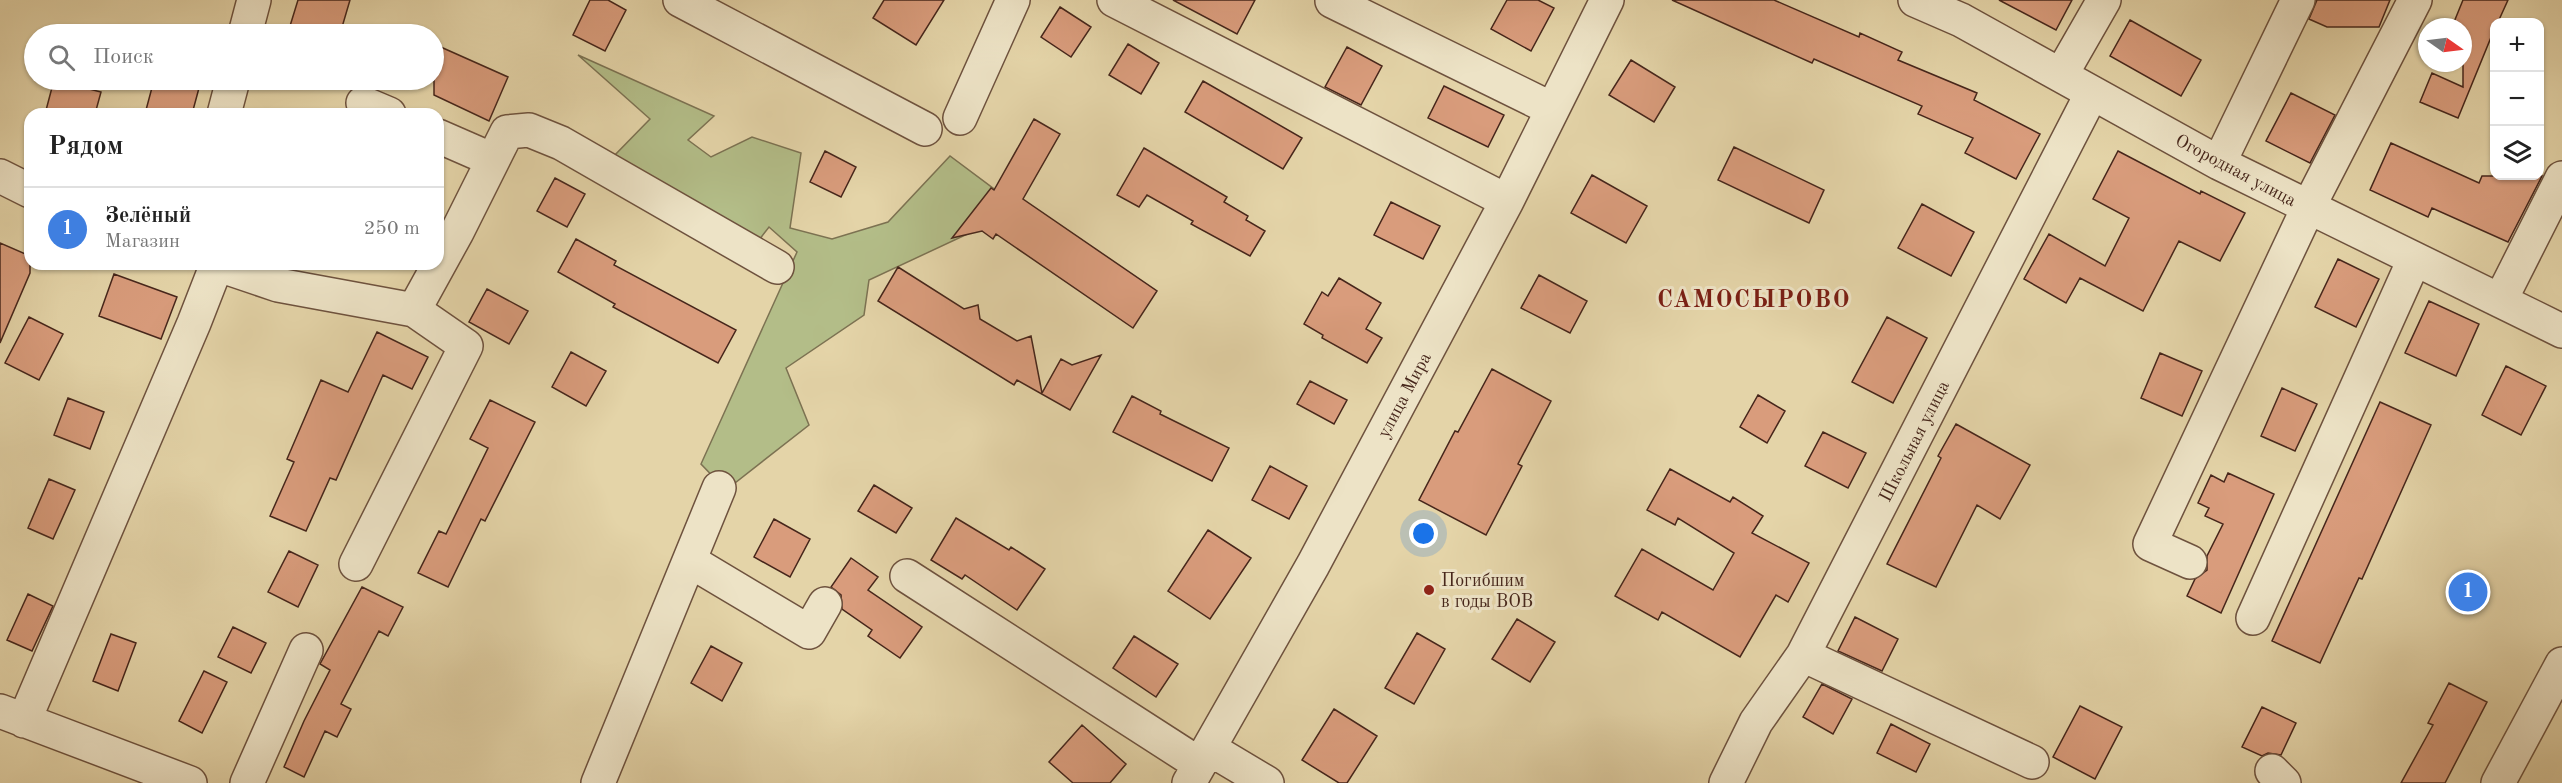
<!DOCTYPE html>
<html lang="ru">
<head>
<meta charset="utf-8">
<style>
  body { margin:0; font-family:"Old Standard TT",serif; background:#f2f2f2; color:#222 }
  .controls { position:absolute; right:18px; top:18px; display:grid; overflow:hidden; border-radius:12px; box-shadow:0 2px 4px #0004 }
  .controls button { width:54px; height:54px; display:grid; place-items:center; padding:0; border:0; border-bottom:2px solid #e0e0e0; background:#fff; color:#222; font:30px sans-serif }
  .compass { position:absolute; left:2418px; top:18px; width:54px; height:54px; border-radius:50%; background:#fff; box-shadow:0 2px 4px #0004; rotate:104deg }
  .you { position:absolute; left:1424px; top:534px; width:21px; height:21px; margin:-15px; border:4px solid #fff; border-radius:50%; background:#1a73e8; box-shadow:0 0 0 9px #1a73e833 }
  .badge { display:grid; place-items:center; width:39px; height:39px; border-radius:50%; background:#2563eb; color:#fff; font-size:20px; font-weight:700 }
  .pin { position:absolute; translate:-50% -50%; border:3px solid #fff; box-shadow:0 2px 6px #0006 }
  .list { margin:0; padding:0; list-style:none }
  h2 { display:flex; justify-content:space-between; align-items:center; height:78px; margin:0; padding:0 24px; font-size:26px }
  h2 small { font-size:20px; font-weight:400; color:#767676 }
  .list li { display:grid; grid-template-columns:39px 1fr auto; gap:18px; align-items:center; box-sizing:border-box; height:84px; padding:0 24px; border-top:2px solid #e0e0e0 }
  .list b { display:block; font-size:22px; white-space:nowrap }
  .list p { margin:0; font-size:20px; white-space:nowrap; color:#767676 }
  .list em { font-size:20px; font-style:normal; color:#767676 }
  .icon { flex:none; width:33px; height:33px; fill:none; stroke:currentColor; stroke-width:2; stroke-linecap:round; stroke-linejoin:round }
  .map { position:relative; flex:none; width:2562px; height:783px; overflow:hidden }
  .search { position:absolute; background:#fff; box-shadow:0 2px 4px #0004; left:24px; top:24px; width:420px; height:66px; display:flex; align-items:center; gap:15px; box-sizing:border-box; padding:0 21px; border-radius:33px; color:#767676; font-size:22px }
  .panel { position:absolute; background:#fff; box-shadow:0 2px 4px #0004; left:24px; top:108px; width:420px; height:162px; border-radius:18px }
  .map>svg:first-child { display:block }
</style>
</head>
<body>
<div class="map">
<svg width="2562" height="783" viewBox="0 0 2562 783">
  <rect width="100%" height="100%" fill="#e4d4a8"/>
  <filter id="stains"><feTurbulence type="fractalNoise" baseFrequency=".00333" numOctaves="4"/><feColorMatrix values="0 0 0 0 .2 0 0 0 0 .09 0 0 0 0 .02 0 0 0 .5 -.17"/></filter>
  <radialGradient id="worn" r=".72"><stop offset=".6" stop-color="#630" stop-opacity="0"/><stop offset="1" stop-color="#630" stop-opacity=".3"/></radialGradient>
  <path fill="#b3bd88" stroke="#7c7252" stroke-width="1.5" d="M 578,55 L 714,116 L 688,140 L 711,157 L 752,137 L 801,153 L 790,228 L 832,239 L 888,222 L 950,156 L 1021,209 L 869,280 L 864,315 L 786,368 L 809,425 L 726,490 L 701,464 L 797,252 L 769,227 L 749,253 L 613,157 L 650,119 Z"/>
  <path fill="#d99c7c" stroke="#46261b" stroke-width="1.5" d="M 298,0 L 350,0 L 340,34 L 319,34 L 290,26 Z
    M 590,0 L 608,0 L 626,10 L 605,51 L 573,35 Z
    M 884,0 L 944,0 L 916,45 L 873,18 Z
    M 1173,0 L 1255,0 L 1237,34 Z
    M 1507,0 L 1538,0 L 1554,8 L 1531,51 L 1491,29 Z
    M 1672,0 L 1774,0 L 1859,37 L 1860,33 L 1902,52 L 1898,60 L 1977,93 L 1974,100 L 2040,134 L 2016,179 L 1965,153 L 1973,138 L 1918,114 L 1922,106 L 1814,59 L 1812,63 Z
    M 1999,0 L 2072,0 L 2056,30 Z
    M 2317,0 L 2390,0 L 2379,27 L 2327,27 L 2309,19 Z
    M 2463,0 L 2508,0 L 2498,22 L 2494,22 L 2494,30 L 2458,118 L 2420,102 L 2432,73 L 2463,87 L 2463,27 L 2452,27 Z
    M 1060,7 L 1091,27 L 1071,57 L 1041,37 Z
    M 2130,20 L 2201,60 L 2181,96 L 2110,56 Z
    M 434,44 L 508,77 L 489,121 L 434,95 Z
    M 1128,44 L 1159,63 L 1141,94 L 1109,75 Z
    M 1347,47 L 1382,66 L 1361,105 L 1325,87 Z
    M 1631,60 L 1675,87 L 1654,122 L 1609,95 Z
    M 54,80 L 101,92 L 95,114 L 45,114 Z
    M 154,80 L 167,80 L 199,88 L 192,114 L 162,114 L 146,110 Z
    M 1203,81 L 1302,138 L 1283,169 L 1185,112 Z
    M 1444,86 L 1504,115 L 1488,147 L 1428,118 Z
    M 2291,93 L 2335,115 L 2310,163 L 2266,141 Z
    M 1034,119 L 1060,134 L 1023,199 L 1157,291 L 1133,328 L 996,234 L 993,239 L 982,231 L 952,238 L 991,188 L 994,190 Z
    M 2391,143 L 2479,183 L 2482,176 L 2542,176 L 2508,242 L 2432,208 L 2428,217 L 2370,190 Z
    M 1734,147 L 1824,190 L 1809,223 L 1718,180 Z
    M 1144,148 L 1227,197 L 1224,202 L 1248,216 L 1246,220 L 1265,231 L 1250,256 L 1191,224 L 1193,221 L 1147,195 L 1139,207 L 1117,195 Z
    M 825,151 L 856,167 L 841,197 L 810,182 Z
    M 2118,151 L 2200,194 L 2201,191 L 2245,213 L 2220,261 L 2179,241 L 2143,311 L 2080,278 L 2066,303 L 2024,279 L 2049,234 L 2105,266 L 2129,218 L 2093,199 Z
    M 1592,175 L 1647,206 L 1626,243 L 1571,213 Z
    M 555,178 L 585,194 L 567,227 L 537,211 Z
    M 1391,202 L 1440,226 L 1423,259 L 1374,235 Z
    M 1922,204 L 1974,232 L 1951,276 L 1898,248 Z
    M 576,239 L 616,261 L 614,265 L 736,330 L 718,363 L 613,307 L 615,304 L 558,272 Z
    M 0,243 L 30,256 L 30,273 L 0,343 Z
    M 2338,259 L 2379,279 L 2356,327 L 2315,307 Z
    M 898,267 L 964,309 L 978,305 L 980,319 L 1017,341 L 1031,336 L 1042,393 L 1061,359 L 1072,365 L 1101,355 L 1070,410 L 1017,380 L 1014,385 L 878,301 Z
    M 114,274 L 177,297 L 161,339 L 99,316 Z
    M 1539,275 L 1587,301 L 1570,333 L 1521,308 Z
    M 1339,278 L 1381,303 L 1366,329 L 1382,338 L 1367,363 L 1322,338 L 1323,335 L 1304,324 L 1322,292 L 1328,296 Z
    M 487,289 L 528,311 L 509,344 L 469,322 Z
    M 2429,301 L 2479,324 L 2456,376 L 2405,353 Z
    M 29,317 L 63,334 L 39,380 L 5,363 Z
    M 1887,317 L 1927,338 L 1893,403 L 1852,382 Z
    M 377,332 L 428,357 L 412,389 L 383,375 L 336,480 L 330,478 L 306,531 L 270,516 L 294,462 L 287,459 L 321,380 L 348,392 Z
    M 571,352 L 606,371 L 586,406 L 552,387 Z
    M 2160,353 L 2202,371 L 2182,416 L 2141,398 Z
    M 2506,366 L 2546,386 L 2521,435 L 2482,415 Z
    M 1492,369 L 1551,401 L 1518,464 L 1522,466 L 1486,535 L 1419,500 L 1455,431 L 1458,432 Z
    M 1310,381 L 1347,400 L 1334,424 L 1297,404 Z
    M 2282,388 L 2317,404 L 2295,451 L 2261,436 Z
    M 1758,395 L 1785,411 L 1767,443 L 1740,427 Z
    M 1132,396 L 1161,411 L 1160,414 L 1229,448 L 1212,481 L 1113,432 Z
    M 68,398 L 104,412 L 90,449 L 54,435 Z
    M 490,400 L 535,422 L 485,521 L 481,519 L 448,587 L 418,573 L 439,531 L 446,534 L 488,448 L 470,439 Z
    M 2380,402 L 2431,425 L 2362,579 L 2359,578 L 2320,663 L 2272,641 Z
    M 1956,424 L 2030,465 L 2000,519 L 1977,505 L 1936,587 L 1887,564 L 1941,458 L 1938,456 Z
    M 1823,432 L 1866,453 L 1848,488 L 1805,466 Z
    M 1270,466 L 1307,486 L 1289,519 L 1252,500 Z
    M 1670,469 L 1730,502 L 1733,497 L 1763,516 L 1752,533 L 1809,563 L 1788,602 L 1776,595 L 1740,657 L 1662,612 L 1658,620 L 1615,596 L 1642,549 L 1713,590 L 1734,553 L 1678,518 L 1675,525 L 1647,510 Z
    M 2228,473 L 2274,494 L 2221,613 L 2187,596 L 2195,579 L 2207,570 L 2207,556 L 2223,524 L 2205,516 L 2209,508 L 2198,503 L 2211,475 L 2224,482 Z
    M 49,479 L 75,490 L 53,539 L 28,528 Z
    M 874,485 L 912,508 L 896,533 L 858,511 Z
    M 956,518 L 1009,550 L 1011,547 L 1045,569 L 1017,610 L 965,575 L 962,579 L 931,560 Z
    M 774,519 L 810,539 L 790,577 L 754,557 Z
    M 1208,530 L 1251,558 L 1210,619 L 1168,591 Z
    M 289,551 L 318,565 L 298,607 L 268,592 Z
    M 851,558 L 878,577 L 868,590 L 922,627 L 900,658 L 868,636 L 872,630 L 842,609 L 841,595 L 831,587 Z
    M 362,587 L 403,607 L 388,636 L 379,631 L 341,704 L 351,709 L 337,737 L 325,731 L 304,777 L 284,767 L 304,721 L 330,670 L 320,664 Z
    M 28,594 L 53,606 L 32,651 L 7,640 Z
    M 1855,617 L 1898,639 L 1882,671 L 1838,651 Z
    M 1517,619 L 1555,642 L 1530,682 L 1492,659 Z
    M 233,627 L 266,643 L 251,673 L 218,657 Z
    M 1417,633 L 1445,649 L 1414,704 L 1385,688 Z
    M 111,634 L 136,643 L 118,691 L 93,681 Z
    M 1134,636 L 1178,664 L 1156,697 L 1113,668 Z
    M 711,646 L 742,663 L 722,701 L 691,683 Z
    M 204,671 L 227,682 L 202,733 L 179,721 Z
    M 2449,683 L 2487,702 L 2445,783 L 2401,783 L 2433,725 L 2428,723 Z
    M 1822,684 L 1852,699 L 1833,734 L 1803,717 Z
    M 2080,706 L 2122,727 L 2095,779 L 2053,757 Z
    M 2262,707 L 2296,723 L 2281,755 L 2268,753 L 2262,756 L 2242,747 Z
    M 1334,709 L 1377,736 L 1347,783 L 1339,783 L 1302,760 Z
    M 1891,724 L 1930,744 L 1916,772 L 1877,753 Z
    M 1082,725 L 1126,764 L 1110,783 L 1073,783 L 1049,762 Z"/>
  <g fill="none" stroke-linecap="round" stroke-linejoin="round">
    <defs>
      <path id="minor" d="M 680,0 L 925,129
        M 1114,0 L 1507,201
        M 1915,0 L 1961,20 L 2219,163 L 2562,331
        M 1332,1 L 1552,109
        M 245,34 L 254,0
        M 2061,75 L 2104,0
        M 363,103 L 389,114
        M 224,114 L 233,80
        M 960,118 L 1013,0
        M 438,136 L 493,160
        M 2219,163 L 2298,0
        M 0,176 L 30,191
        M 216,264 L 278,285 L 414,310 L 457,232 L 507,132 L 529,130 L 561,143 L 777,267
        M 2501,299 L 2562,178
        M 690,561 L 809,632 L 825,604
        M 2190,562 L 2150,544 L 2308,208 L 2415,0
        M 356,564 L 466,346 L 414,310
        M 907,576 L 1199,764
        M 2253,618 L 2414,260
        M 1803,655 L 2032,762
        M 0,711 L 190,783
        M 24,721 L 194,323 L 217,264
        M 1210,749 L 1267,783
        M 2272,771 L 2284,783
        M 247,783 L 306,650
        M 598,783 L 719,488
        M 1189,783 L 1313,565 L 1507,201 L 1607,0
        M 1726,783 L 1756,722 L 1803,655 L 2092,93
        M 2498,783 L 2562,664"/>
    </defs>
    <use href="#minor" stroke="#6e523e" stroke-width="36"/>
    <use href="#minor" stroke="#ede3c6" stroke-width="33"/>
  </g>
  <circle fill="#8f2418" stroke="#ede3c6" stroke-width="2" cx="1429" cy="590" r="6"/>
  <g text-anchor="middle" stroke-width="6" stroke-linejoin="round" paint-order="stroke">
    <g font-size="18" fill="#46261b" stroke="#ede3c6">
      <text transform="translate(2236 170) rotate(28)" y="6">Огородная улица</text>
      <text transform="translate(1404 395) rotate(-62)" y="6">улица Мира</text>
      <text transform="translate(1914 441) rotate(-63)" y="6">Школьная улица</text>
    </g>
    <g font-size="18" fill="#46261b" stroke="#ede3c6" text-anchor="start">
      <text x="1441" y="586">Погибшим<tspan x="1441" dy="21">в годы ВОВ</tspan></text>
    </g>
    <g font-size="24" font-weight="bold" letter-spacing="1.5" fill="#7a1f14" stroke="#ede3c6">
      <text x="1754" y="307">САМОСЫРОВО</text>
    </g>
  </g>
  <rect width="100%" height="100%" filter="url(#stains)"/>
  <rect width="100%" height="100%" fill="url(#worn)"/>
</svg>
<div class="controls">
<button>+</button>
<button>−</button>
<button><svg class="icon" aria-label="layers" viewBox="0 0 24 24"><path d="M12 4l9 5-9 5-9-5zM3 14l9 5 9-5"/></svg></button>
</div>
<svg class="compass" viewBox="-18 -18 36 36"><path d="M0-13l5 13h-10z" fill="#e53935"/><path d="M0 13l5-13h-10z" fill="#767676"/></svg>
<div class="you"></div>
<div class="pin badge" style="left:2468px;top:592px;background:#3f7fe0">1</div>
<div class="search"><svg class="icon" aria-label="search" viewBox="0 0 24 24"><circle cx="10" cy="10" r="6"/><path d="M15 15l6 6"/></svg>Поиск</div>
<section class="panel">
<h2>Рядом<small></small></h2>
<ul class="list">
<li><span class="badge" style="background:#3f7fe0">1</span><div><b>Зелёный</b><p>Магазин</p></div><em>250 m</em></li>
</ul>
</section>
</div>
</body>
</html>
